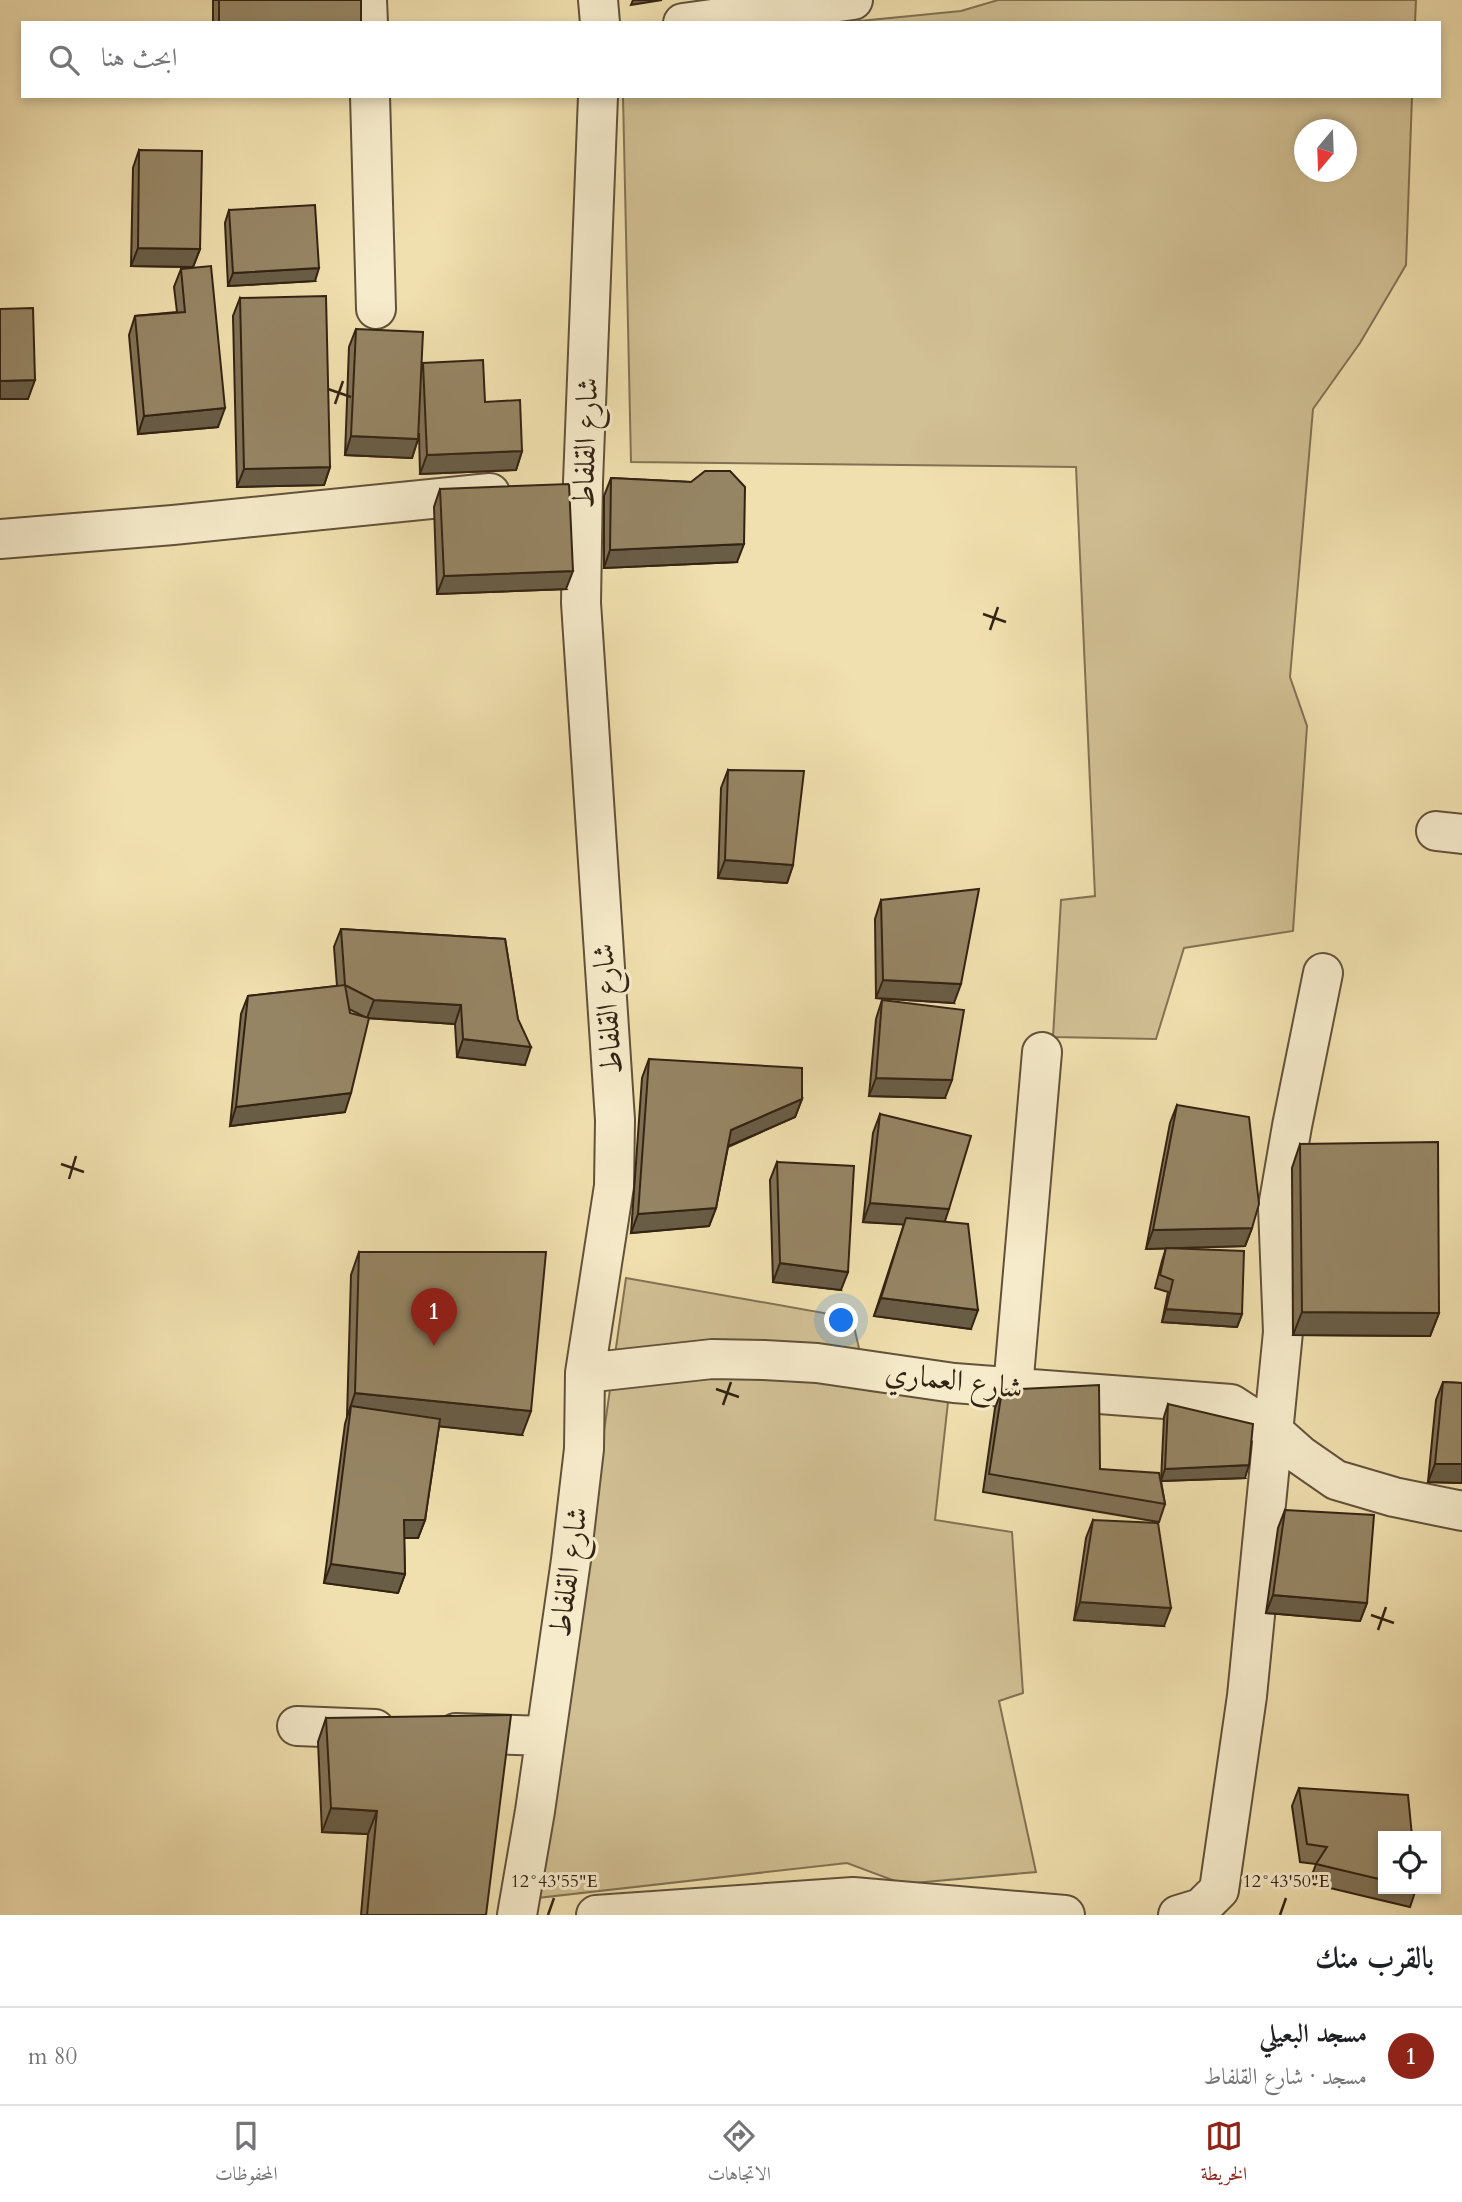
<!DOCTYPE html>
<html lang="ar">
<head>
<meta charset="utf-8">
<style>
  body { margin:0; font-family:Cardo,Amiri,serif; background:#f6f6f6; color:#202124; direction:rtl }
  .controls { position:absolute; right:21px; bottom:21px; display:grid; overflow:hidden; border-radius:0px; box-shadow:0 4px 10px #0003 }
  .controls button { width:63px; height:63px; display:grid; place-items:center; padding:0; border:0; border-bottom:2px solid #e0e0e0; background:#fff; color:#202124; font:35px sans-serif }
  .compass { position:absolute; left:1294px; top:119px; width:63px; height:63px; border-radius:50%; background:#fff; box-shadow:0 4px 10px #0003; rotate:199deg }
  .you { position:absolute; left:842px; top:1321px; width:24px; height:24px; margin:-18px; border:5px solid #fff; border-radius:50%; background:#1a73e8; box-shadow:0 0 0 10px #1a73e833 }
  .badge { display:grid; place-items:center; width:46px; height:46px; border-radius:50%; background:#8f2418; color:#fff; font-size:23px; font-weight:700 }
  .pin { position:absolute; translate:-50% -58px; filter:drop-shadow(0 2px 4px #0008) }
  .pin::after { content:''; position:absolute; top:37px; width:24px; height:21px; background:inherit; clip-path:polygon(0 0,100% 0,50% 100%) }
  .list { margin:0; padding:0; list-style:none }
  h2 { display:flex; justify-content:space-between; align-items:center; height:91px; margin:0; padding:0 28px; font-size:30px }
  h2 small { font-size:23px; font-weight:400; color:#757577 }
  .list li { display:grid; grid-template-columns:46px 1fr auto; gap:21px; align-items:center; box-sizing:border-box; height:98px; padding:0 28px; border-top:2px solid #e0e0e0 }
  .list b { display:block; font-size:26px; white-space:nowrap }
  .list p { margin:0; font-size:23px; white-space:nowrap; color:#757577 }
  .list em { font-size:23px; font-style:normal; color:#757577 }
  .icon { flex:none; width:38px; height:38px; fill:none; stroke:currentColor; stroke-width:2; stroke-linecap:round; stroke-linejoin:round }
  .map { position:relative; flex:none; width:1462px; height:1915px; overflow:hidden; direction:ltr }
  .search { position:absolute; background:#fff; box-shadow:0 4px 10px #0003; left:21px; right:21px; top:21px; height:77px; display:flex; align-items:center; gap:18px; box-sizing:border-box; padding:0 24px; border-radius:0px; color:#757577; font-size:26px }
  .sheet { height:189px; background:#fff }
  nav { display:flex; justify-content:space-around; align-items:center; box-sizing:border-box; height:98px; border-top:2px solid #e0e0e0; background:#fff; font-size:19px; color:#757577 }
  nav a { display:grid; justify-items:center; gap:4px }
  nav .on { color:#8f2418 }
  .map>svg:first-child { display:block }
</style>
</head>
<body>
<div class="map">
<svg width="1462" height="1915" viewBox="0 0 1462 1915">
  <rect width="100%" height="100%" fill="#f1e0af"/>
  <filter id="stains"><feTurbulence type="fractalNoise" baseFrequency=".00286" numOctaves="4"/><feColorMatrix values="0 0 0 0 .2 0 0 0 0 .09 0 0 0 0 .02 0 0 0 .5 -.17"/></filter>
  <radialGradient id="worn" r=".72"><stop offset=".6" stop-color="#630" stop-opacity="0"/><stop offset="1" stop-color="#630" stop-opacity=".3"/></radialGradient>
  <path fill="#d1c094" stroke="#827254" stroke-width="2" fill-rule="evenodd" d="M 998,0 L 1416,0 L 1415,23 L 839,23 L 961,11 Z
    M 623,96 L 1412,96 L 1406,265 L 1360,343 L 1313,409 L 1290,677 L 1307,726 L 1293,931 L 1184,948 L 1156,1039 L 1053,1037 L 1061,900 L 1095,896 L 1076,467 L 631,462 ZM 1304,130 L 1346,130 L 1346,172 L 1304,172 Z
    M 626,1278 L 852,1318 L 869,1391 L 949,1393 L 935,1520 L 1012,1532 L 1023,1693 L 999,1701 L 1036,1872 L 903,1884 L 847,1863 L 537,1898 Z"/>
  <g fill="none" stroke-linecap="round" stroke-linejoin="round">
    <defs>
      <path id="minor" d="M 367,0 L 368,23
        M 598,0 L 600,23
        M 683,23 L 853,0
        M 370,96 L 376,309
        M 0,539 L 173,525 L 490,493
        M 1436,831 L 1462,834
        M 585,1373 L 712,1359 L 764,1360 L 817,1363 L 954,1383 L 1231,1404 L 1273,1431 L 1300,1455 L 1336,1480 L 1394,1497 L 1462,1511
        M 1013,1388 L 1042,1052
        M 297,1726 L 375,1729
        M 456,1733 L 545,1736
        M 517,1915 L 535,1811 L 571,1560 L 584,1449 L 585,1373 L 614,1186 L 615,1120 L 581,603 L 583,482 L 598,96
        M 596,1915 L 853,1897 L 1065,1915
        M 1178,1915 L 1201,1908 L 1219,1890 L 1247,1696 L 1283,1332 L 1278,1207 L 1292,1126 L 1323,973"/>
    </defs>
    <use href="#minor" stroke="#62523a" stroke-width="42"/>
    <use href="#minor" stroke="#f6ebcb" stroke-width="38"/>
  </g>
  <path fill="#817256" stroke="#332313" stroke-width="2" d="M 213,0 L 361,0 L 361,23 L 213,23 Z
    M 139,150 L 200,249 L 193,267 L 131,266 L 133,168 Z
    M 229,210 L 315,281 L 228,286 L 225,223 Z
    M 181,269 L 218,427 L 138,434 L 129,335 L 135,316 L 177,312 L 174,287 Z
    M 240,298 L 330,467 L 324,485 L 237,487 L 233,316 Z
    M 356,329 L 421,368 L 423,363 L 485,402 L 522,451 L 516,470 L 420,474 L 419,433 L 418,439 L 412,458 L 345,455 L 349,347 Z
    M 611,478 L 691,482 L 737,562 L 604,568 L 604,496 Z
    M 440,489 L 566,589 L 437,594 L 434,507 Z
    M 728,770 L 793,865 L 787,883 L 718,878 L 721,788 Z
    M 881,900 L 954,1003 L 876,998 L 875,919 Z
    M 341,929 L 505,939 L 525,1065 L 457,1057 L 455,1024 L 367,1018 L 349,1009 L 345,1112 L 230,1126 L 241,1014 L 248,996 L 337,986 L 334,947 Z
    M 882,1000 L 945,1098 L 869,1096 L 876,1019 Z
    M 649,1059 L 802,1099 L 795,1117 L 728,1147 L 716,1208 L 709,1226 L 631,1233 L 642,1078 Z
    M 1177,1105 L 1252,1228 L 1245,1246 L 1146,1249 L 1170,1123 Z
    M 880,1114 L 945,1222 L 971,1329 L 874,1316 L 904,1224 L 863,1222 L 873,1133 Z
    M 1300,1144 L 1439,1313 L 1430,1336 L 1293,1335 L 1292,1168 Z
    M 777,1162 L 841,1290 L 773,1282 L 770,1180 Z
    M 1166,1248 L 1242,1314 L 1237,1327 L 1162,1322 L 1168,1292 L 1155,1288 L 1162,1261 Z
    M 359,1252 L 522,1435 L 439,1426 L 425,1520 L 418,1538 L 404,1538 L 405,1574 L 398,1593 L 324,1583 L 345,1424 L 347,1417 L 351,1275 Z
    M 1443,1382 L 1462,1383 L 1462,1483 L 1428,1482 L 1436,1400 Z
    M 1002,1390 L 1100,1469 L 1161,1481 L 1164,1417 L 1168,1404 L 1245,1478 L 1161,1481 L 1165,1504 L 1159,1522 L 983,1492 L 995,1408 Z
    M 1285,1510 L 1367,1603 L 1360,1621 L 1266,1613 L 1278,1528 Z
    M 1093,1520 L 1164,1626 L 1074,1620 L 1086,1538 Z
    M 326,1718 L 486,1915 L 361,1915 L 368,1834 L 322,1832 L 318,1742 Z
    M 1299,1788 L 1383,1836 L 1383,1889 L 1416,1889 L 1410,1907 L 1309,1883 L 1316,1864 L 1300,1862 L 1292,1806 Z"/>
  <path fill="#695d46" stroke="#332313" stroke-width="2" d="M 633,0 L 662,0 L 631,5 Z
    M 138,248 L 200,249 L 193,267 L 131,266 Z
    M 319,268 L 315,281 L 228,286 L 233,273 Z
    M 35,380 L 28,399 L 0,399 L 0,381 Z
    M 225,408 L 218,427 L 138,434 L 144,416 Z
    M 351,436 L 418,439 L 412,458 L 345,455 Z
    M 522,451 L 516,470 L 420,474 L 427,455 Z
    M 330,467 L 324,485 L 237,487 L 244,469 Z
    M 744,544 L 737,562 L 604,568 L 610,550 Z
    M 573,571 L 566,589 L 437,594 L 444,576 Z
    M 725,860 L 793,865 L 787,883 L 718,878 Z
    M 883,980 L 961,984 L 954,1003 L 876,998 Z
    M 374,1000 L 461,1005 L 455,1024 L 367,1018 Z
    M 463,1039 L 531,1047 L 525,1065 L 457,1057 Z
    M 876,1078 L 952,1080 L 945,1098 L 869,1096 Z
    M 351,1093 L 345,1112 L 230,1126 L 236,1107 Z
    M 802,1099 L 795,1117 L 724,1148 L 731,1130 Z
    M 870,1203 L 949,1209 L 943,1227 L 863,1222 Z
    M 716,1208 L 709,1226 L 631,1233 L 638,1214 Z
    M 1252,1228 L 1245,1246 L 1146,1249 L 1153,1230 Z
    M 780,1263 L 848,1272 L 841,1290 L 773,1282 Z
    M 881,1298 L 978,1310 L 971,1329 L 874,1316 Z
    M 1166,1309 L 1242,1314 L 1237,1327 L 1162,1322 Z
    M 1302,1312 L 1439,1313 L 1430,1336 L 1293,1335 Z
    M 355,1393 L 531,1411 L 522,1435 L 350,1417 L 351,1406 L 347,1417 Z
    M 1435,1464 L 1462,1464 L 1462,1483 L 1428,1482 Z
    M 1249,1465 L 1245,1478 L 1161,1481 L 1165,1469 Z
    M 404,1520 L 425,1520 L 418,1538 L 397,1538 Z
    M 331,1564 L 405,1574 L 398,1593 L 324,1583 Z
    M 1273,1595 L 1367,1603 L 1360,1621 L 1266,1613 Z
    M 1080,1602 L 1171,1608 L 1164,1626 L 1074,1620 Z
    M 331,1808 L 377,1811 L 368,1834 L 322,1832 Z"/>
  <path fill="#968564" stroke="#332313" stroke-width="2" d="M 219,0 L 361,0 L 361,23 L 219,23 Z
    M 139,150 L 202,151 L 200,249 L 138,248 Z
    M 315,205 L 319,268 L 233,273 L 229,210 Z
    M 211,266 L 225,408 L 144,416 L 135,316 L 185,312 L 181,269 Z
    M 326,296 L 330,467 L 244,469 L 240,298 Z
    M 33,308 L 35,380 L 0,381 L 0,309 Z
    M 356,329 L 423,332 L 418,439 L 351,436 Z
    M 483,360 L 485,402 L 520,400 L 522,451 L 427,455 L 423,363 Z
    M 705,471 L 730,471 L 745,487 L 744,544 L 610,550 L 611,478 L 691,482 Z
    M 569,484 L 573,571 L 444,576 L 440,489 Z
    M 728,770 L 804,771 L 793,865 L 725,860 Z
    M 979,889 L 961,984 L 883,980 L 881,900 Z
    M 341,929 L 505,939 L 518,1019 L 531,1047 L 463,1039 L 461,1005 L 374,1000 L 345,985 Z
    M 345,985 L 350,1013 L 369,1018 L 351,1093 L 236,1107 L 248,996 Z
    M 882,1000 L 964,1010 L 952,1080 L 876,1078 Z
    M 649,1059 L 802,1068 L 802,1099 L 731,1130 L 716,1208 L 638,1214 Z
    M 1177,1105 L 1249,1117 L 1259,1204 L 1252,1228 L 1153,1230 Z
    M 880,1114 L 971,1136 L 949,1209 L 870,1203 Z
    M 1438,1142 L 1439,1313 L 1302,1312 L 1300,1144 Z
    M 777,1162 L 854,1166 L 848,1272 L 780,1263 Z
    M 906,1218 L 968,1224 L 978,1310 L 881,1298 Z
    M 1166,1248 L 1244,1251 L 1242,1314 L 1166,1309 L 1173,1280 L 1160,1275 Z
    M 359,1252 L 546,1252 L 531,1411 L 355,1393 Z
    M 1443,1382 L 1462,1383 L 1462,1464 L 1435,1464 Z
    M 1099,1385 L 1100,1469 L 1159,1473 L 1165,1504 L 989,1474 L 1002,1390 Z
    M 1168,1404 L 1253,1424 L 1249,1465 L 1165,1469 Z
    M 351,1406 L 440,1419 L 425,1520 L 404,1520 L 405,1574 L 331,1564 Z
    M 1285,1510 L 1374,1515 L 1367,1603 L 1273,1595 Z
    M 1093,1520 L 1158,1523 L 1171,1608 L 1080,1602 Z
    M 511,1715 L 486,1915 L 367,1915 L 377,1811 L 331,1808 L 326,1718 Z
    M 1299,1788 L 1408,1795 L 1412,1836 L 1383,1836 L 1383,1880 L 1316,1864 L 1327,1847 L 1307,1844 Z"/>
  <path fill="none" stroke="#332313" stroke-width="2.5" d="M 328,389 L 351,397M 335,404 L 343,381M 983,614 L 1006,622M 990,630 L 998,607M 61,1164 L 84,1172M 69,1179 L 76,1156M 716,1389 L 739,1397M 723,1405 L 731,1382M 1371,1615 L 1394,1623M 1378,1630 L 1386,1607M 548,1915 L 554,1898M 1280,1915 L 1286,1898"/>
  <g text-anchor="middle" stroke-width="6" stroke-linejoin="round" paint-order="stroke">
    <g font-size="30" fill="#332313" stroke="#f6ebcb">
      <text transform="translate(585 443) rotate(-88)" y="10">شارع القلفاط</text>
      <text transform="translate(607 1009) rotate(-94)" y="10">شارع القلفاط</text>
      <text transform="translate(954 1380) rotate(7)" y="10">شارع العماري</text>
      <text transform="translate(568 1572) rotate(-82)" y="10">شارع القلفاط</text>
    </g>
  </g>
  <g font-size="18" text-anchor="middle" fill="#332313" stroke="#f6ebcb" stroke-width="6" stroke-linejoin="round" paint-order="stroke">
    <text x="554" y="1887">12°43'55"E</text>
    <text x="1286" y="1887">12°43'50"E</text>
  </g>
  <rect width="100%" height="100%" filter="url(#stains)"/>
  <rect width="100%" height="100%" fill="url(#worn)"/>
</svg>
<div class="controls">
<button><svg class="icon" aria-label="locate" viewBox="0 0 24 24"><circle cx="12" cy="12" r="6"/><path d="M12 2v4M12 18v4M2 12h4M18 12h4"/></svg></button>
</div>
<svg class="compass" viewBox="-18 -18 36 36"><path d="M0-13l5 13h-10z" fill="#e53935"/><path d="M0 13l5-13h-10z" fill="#757577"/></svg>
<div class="you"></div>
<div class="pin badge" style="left:434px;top:1346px">1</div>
<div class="search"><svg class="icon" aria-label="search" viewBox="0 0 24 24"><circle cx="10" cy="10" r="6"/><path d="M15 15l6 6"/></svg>ابحث هنا</div>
</div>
<section class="sheet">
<h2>بالقرب منك<small></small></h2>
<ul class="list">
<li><span class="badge">1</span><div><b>مسجد البعيلي</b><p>مسجد · شارع القلفاط</p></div><em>80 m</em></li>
</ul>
</section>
<nav>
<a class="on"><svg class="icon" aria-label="map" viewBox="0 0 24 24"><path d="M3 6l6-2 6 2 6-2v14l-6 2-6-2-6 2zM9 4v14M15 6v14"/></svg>الخريطة</a>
<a><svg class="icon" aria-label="directions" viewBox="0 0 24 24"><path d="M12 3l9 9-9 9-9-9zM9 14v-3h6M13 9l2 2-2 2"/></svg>الاتجاهات</a>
<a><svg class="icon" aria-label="saved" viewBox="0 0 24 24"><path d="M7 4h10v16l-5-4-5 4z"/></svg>المحفوظات</a>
</nav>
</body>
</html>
